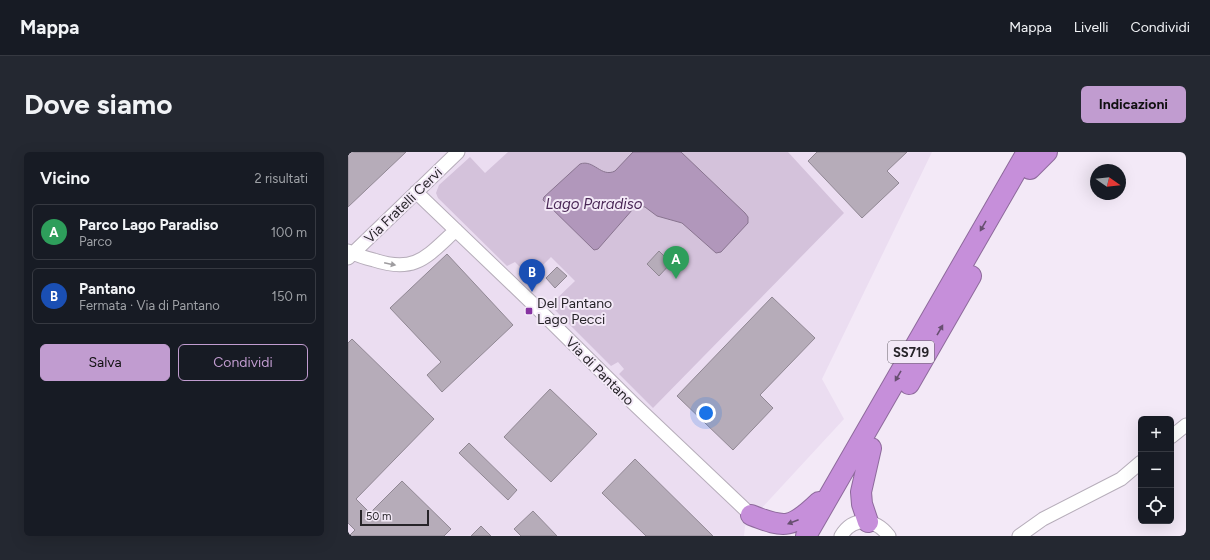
<!DOCTYPE html>
<html lang="it">
<head>
<meta charset="utf-8">
<style>
  body { margin:0; font-family:Figtree,sans-serif; background:#242831; color:#f1f3f6 }
  .controls { position:absolute; right:12px; bottom:12px; display:grid; overflow:hidden; border-radius:6px; box-shadow:0 4px 16px #0002 }
  .controls button { width:36px; height:36px; display:grid; place-items:center; padding:0; border:0; border-bottom:1px solid #363941; background:#171b24; color:#f1f3f6; font:20px sans-serif }
  .compass { position:absolute; left:742px; top:12px; width:36px; height:36px; border-radius:50%; background:#171b24; box-shadow:0 4px 16px #0002; rotate:104deg }
  .scale { position:absolute; left:12px; bottom:10px; width:69px; box-sizing:border-box; padding-left:4px; border:2px solid #272429; border-top:0; font-size:11px; line-height:14px; white-space:nowrap; color:#272429; -webkit-text-stroke:3px #f3e9f7; paint-order:stroke }
  .you { position:absolute; left:358px; top:261px; width:14px; height:14px; margin:-10px; border:3px solid #fff; border-radius:50%; background:#1a73e8; box-shadow:0 0 0 6px #1a73e833 }
  .badge { display:grid; place-items:center; width:26px; height:26px; border-radius:50%; background:#c19cd0; color:#fff; font-size:13px; font-weight:700 }
  .pin { position:absolute; translate:-50% -33px; filter:drop-shadow(0 1px 2px #0008) }
  .pin::after { content:''; position:absolute; top:21px; width:14px; height:12px; background:inherit; clip-path:polygon(0 0,100% 0,50% 100%) }
  .list { margin:0; padding:0; list-style:none }
  h2 { display:flex; justify-content:space-between; align-items:center; height:52px; margin:0; padding:0 16px; font-size:17px }
  h2 small { font-size:13px; font-weight:400; color:#9ea1a6 }
  .list li { display:grid; grid-template-columns:26px 1fr auto; gap:12px; align-items:center; box-sizing:border-box; height:56px; margin:0 8px 8px; padding:0 8px; border:1px solid #363941; border-radius:6px }
  .list b { display:block; font-size:15px; white-space:nowrap }
  .list p { margin:0; font-size:13px; white-space:nowrap; color:#9ea1a6 }
  .list em { font-size:13px; font-style:normal; color:#9ea1a6 }
  .actions { display:flex; gap:8px; padding:12px 16px }
  .actions a { flex:1; padding:9px 0; border:1px solid #c19cd0; border-radius:6px; text-align:center; font-size:14px; color:#c19cd0 }
  .actions .main { background:#c19cd0; color:#111 }
  .icon { flex:none; width:22px; height:22px; fill:none; stroke:currentColor; stroke-width:2; stroke-linecap:round; stroke-linejoin:round }
  .map { position:relative; flex:none; width:838px; height:384px; overflow:hidden; border-radius:6px }
  header { display:flex; align-items:center; gap:24px; box-sizing:border-box; height:56px; padding:0 20px; background:#171b24; border-bottom:1px solid #363941 }
  header strong { font-size:19px }
  nav { display:flex; gap:22px; margin-inline-start:auto; font-size:14px }
  .intro { display:flex; align-items:center; justify-content:space-between; box-sizing:border-box; height:96px; padding:0 24px }
  h1 { margin:0; font-size:28px }
  .button { padding:10px 18px; border-radius:6px; background:#c19cd0; color:#111; font-size:14px; font-weight:700 }
  main { display:flex; gap:24px; padding:0 24px }
  aside { flex:1; background:#171b24; border-radius:6px; box-shadow:0 4px 16px #0002 }
  .map>svg:first-child { display:block }
</style>
</head>
<body>
<header>
<strong>Mappa</strong>
<nav><a>Mappa</a><a>Livelli</a><a>Condividi</a></nav>
</header>
<div class="intro"><h1>Dove siamo</h1><a class="button">Indicazioni</a></div>
<main>
<aside>
<h2>Vicino<small>2 risultati</small></h2>
<ul class="list">
<li><span class="badge" style="background:#2e9e5b">A</span><div><b>Parco Lago Paradiso</b><p>Parco</p></div><em>100 m</em></li>
<li><span class="badge" style="background:#1a4fb4">B</span><div><b>Pantano</b><p>Fermata · Via di Pantano</p></div><em>150 m</em></li>
</ul>
<div class="actions"><a class="main">Salva</a><a>Condividi</a></div>
</aside>
<div class="map">
<svg width="838" height="384" viewBox="0 0 838 384">
  <rect width="100%" height="100%" fill="#f3e9f7"/>
  <path fill="#ebddf1" d="M 0,0 L 584,0 L 474,227 L 496,267 L 397,374 L 396,384 L 0,384 Z"/>
  <path fill="#d4c2db" d="M 160,0 L 440,0 L 496,61 L 305,256 L 271,222 L 276,217 L 270,210 L 263,214 L 202,153 L 227,129 L 203,105 L 178,130 L 170,122 L 174,117 L 167,110 L 159,114 L 90,46 L 88,41 L 91,33 L 122,5 L 137,21 Z"/>
  <path fill="#b197bb" stroke="#88748f" d="M 285,0 L 333,0 L 397,61 L 400,65 L 400,71 L 373,100 L 368,101 L 334,71 L 309,64 L 297,55 L 291,54 L 285,57 L 250,97 L 246,98 L 195,48 L 196,45 L 232,12 C 246,7 253,26 267,19 Z"/>
  <path fill="#b6acb9" stroke="#908793" d="M 0,0 L 58,0 L 0,55 Z
    M 469,0 L 559,0 L 539,19 L 551,31 L 514,66 L 460,9 Z
    M 311,99 L 323,111 L 311,124 L 299,112 Z
    M 99,102 L 165,173 L 94,240 L 79,223 L 93,210 L 42,156 Z
    M 209,115 L 219,124 L 207,136 L 198,126 Z
    M 424,145 L 467,186 L 412,243 L 425,256 L 385,298 L 329,244 Z
    M 4,187 L 86,267 L 8,347 L 22,361 L 54,329 L 103,377 L 96,384 L 1,384 L 7,378 L 0,371 L 0,191 Z
    M 202,237 L 249,282 L 203,330 L 156,285 Z
    M 121,291 L 169,338 L 160,348 L 111,301 Z
    M 287,307 L 365,384 L 298,384 L 254,341 Z
    M 185,359 L 209,384 L 173,384 L 166,377 Z
    M 133,374 L 143,384 L 123,384 Z"/>
  <g fill="none" stroke-linecap="round" stroke-linejoin="round">
    <defs>
      <path id="minor" d="M 68,40 L 186,153 L 285,251 L 403,363
        M 0,99 C 8,103 18,106 26,108 C 68,122 79,104 108,78
        M 0,106 L 110,0
        M 823,285 L 838,273
        M 493,384 C 505,364 527,366 541,384
        M 671,384 L 695,367 L 773,327 L 793,310"/>
      <path id="highway" d="M 682,17 L 699,0
        M 561,232 L 623,124
        M 403,363 C 438,377 444,376 471,350
        M 520,370 L 514,352 L 513,340 L 523,296
        M 458,384 L 679,0"/>
    </defs>
    <use href="#minor" stroke="#b6adba" stroke-width="15"/>
    <use href="#highway" stroke="#8e6a9c" stroke-width="22"/>
    <use href="#minor" stroke="#fff" stroke-width="13"/>
    <use href="#highway" stroke="#c68fda" stroke-width="20"/>
  </g>
  <defs><path id="oneway-solid" d="M-6-.8H1V-3.2L6.5 0L1 3.2V.8H-6Z"/></defs>
  <g fill="#674f70">
    <use href="#oneway-solid" transform="translate(635 74) rotate(120)"/>
    <use href="#oneway-solid" transform="translate(592 178) rotate(-60)"/>
    <use href="#oneway-solid" transform="translate(550 224) rotate(120)"/>
    <use href="#oneway-solid" transform="translate(445 370) rotate(159)"/>
  </g>
  <use fill="#9e9c9f" href="#oneway-solid" transform="translate(42 112) rotate(12)"/>
  <rect fill="#8632a1" stroke="#f3e9f7" stroke-width="1.5" x="177" y="155" width="8" height="8" rx="2"/>
  <g text-anchor="middle" stroke-width="4" stroke-linejoin="round" paint-order="stroke">
    <rect fill="#f3e9f7" stroke="#645f67" stroke-width="1" x="540" y="189" width="46" height="22" rx="3"/>
    <g font-size="13" font-weight="bold" fill="#272429">
      <text x="563" y="205">SS719</text>
    </g>
    <g font-size="14" fill="#272429" stroke="#f3e9f7">
      <text transform="translate(55 53) rotate(-44)" y="5">Via Fratelli Cervi</text>
      <text transform="translate(252 219) rotate(45)" y="5">Via di Pantano</text>
    </g>
    <g font-size="14" fill="#272429" stroke="#f3e9f7" text-anchor="start">
      <text x="189" y="156">Del Pantano<tspan x="189" dy="16">Lago Pecci</tspan></text>
    </g>
    <g font-size="15" font-style="italic" fill="#4a2756" stroke="#f3e9f7">
      <text x="246" y="57">Lago Paradiso</text>
    </g>
  </g>
</svg>
<div class="controls">
<button>+</button>
<button>−</button>
<button><svg class="icon" aria-label="locate" viewBox="0 0 24 24"><circle cx="12" cy="12" r="6"/><path d="M12 2v4M12 18v4M2 12h4M18 12h4"/></svg></button>
</div>
<svg class="compass" viewBox="-18 -18 36 36"><path d="M0-13l5 13h-10z" fill="#e53935"/><path d="M0 13l5-13h-10z" fill="#9ea1a6"/></svg>
<div class="scale">50 m</div>
<div class="you"></div>
<div class="pin badge" style="left:328px;top:127px;background:#2e9e5b">A</div>
<div class="pin badge" style="left:184px;top:140px;background:#1a4fb4">B</div>
</div>
</main>
</body>
</html>
